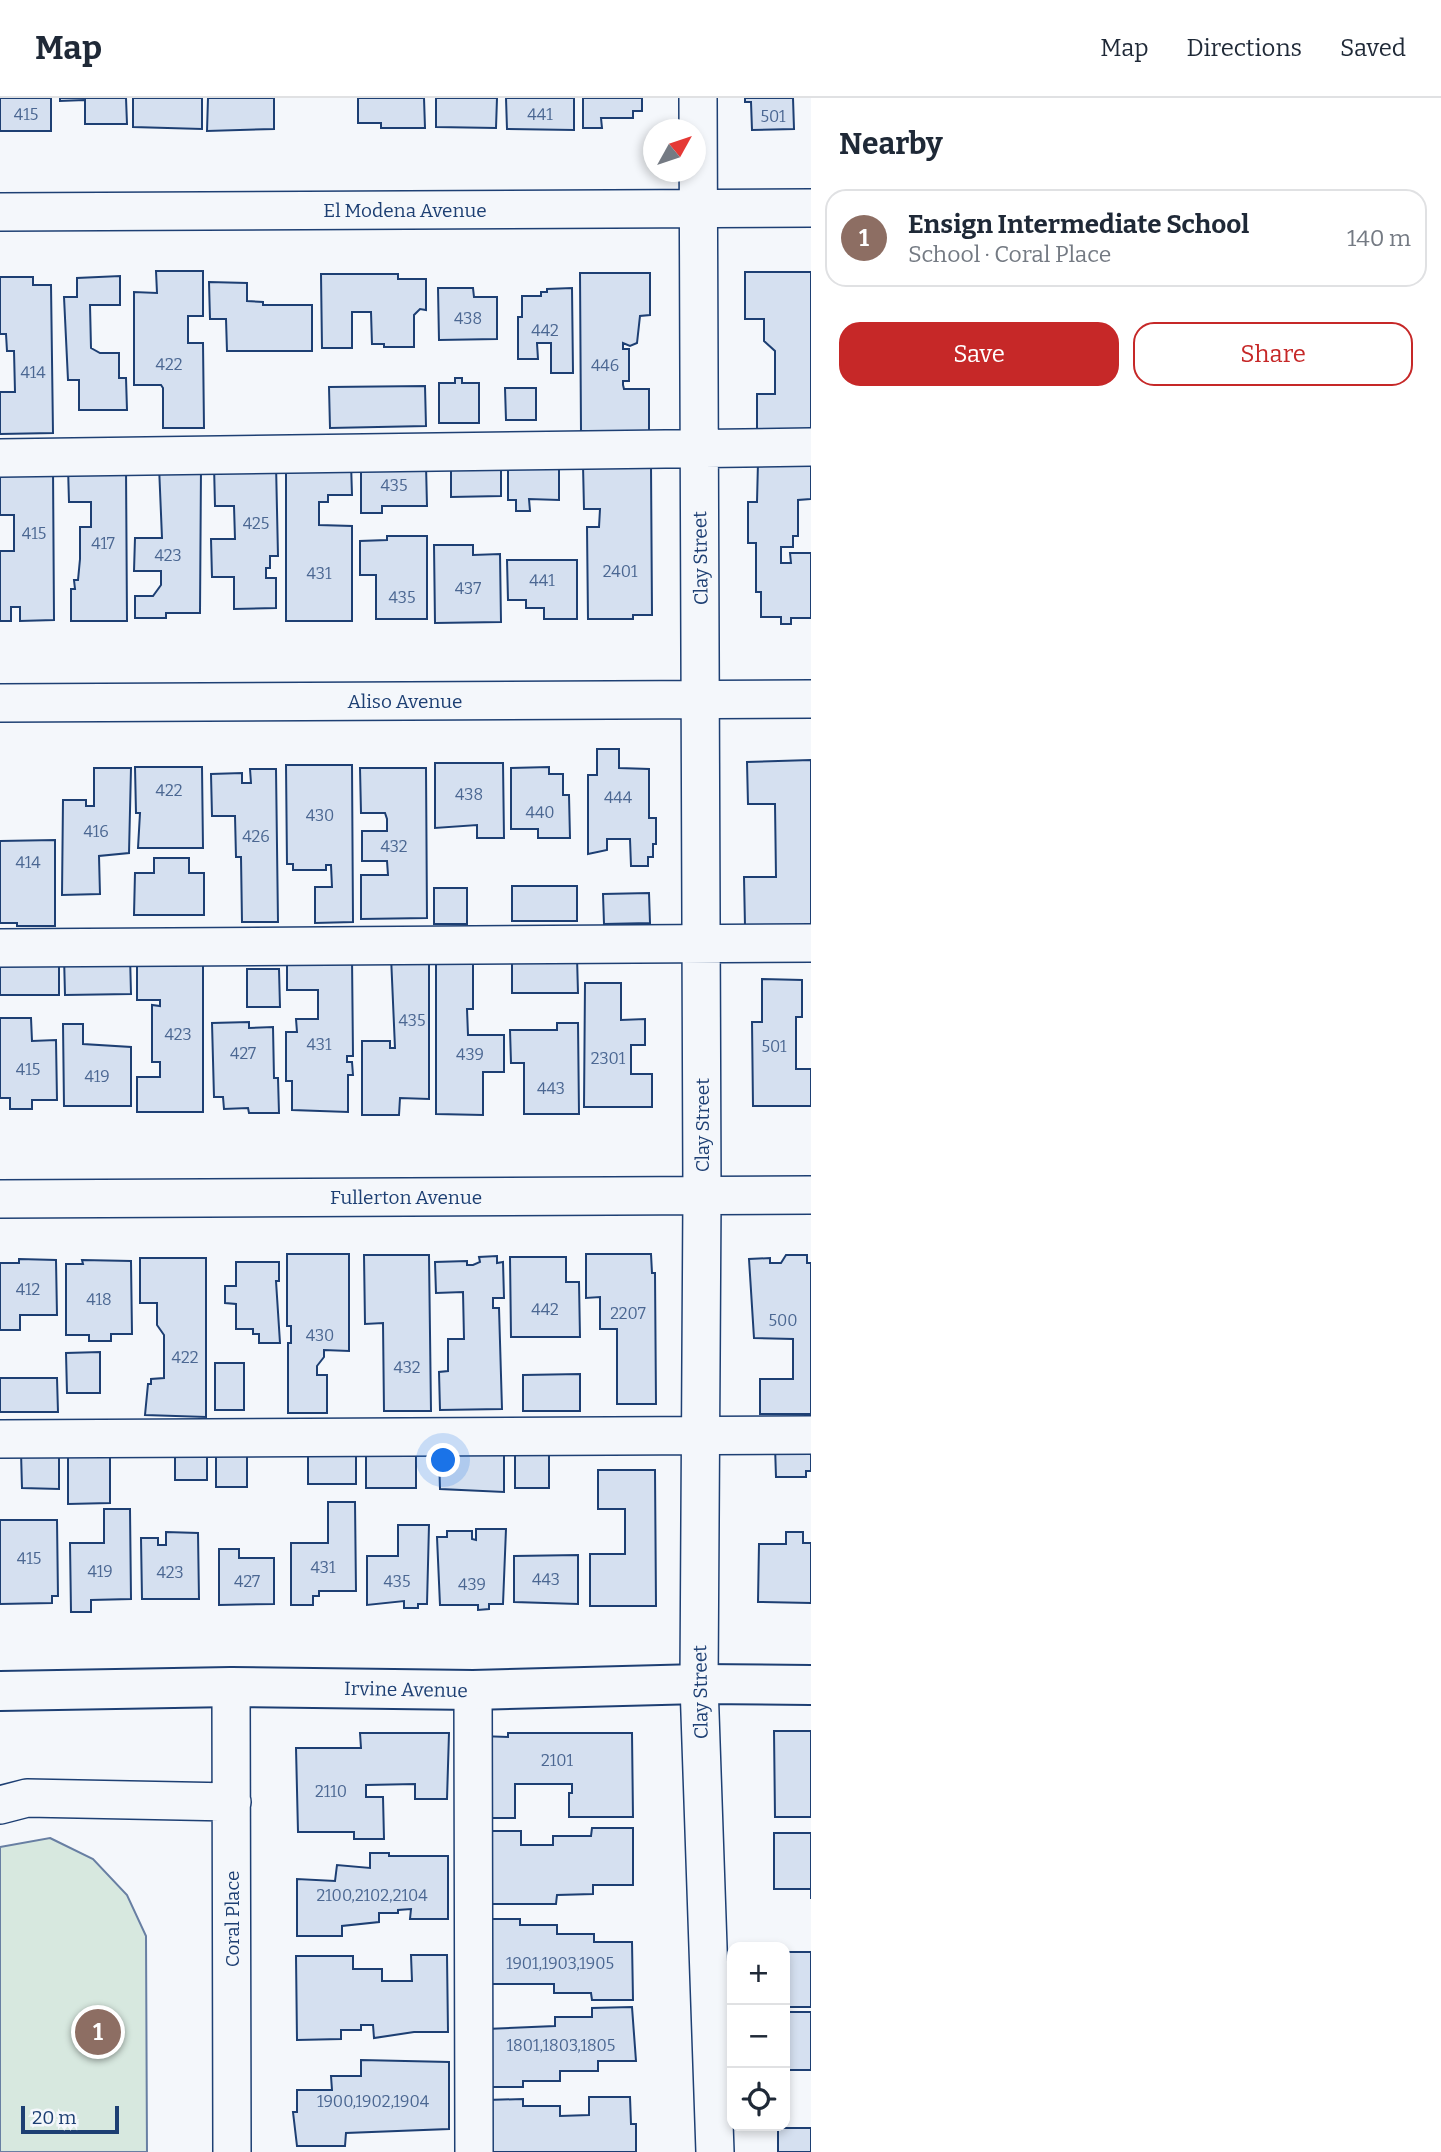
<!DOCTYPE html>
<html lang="en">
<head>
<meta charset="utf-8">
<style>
  body { margin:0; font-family:Bitter,serif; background:#f6f6f7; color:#1f2937 }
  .controls { position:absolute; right:21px; bottom:21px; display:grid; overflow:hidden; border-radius:14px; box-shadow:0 4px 10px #0003 }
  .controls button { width:63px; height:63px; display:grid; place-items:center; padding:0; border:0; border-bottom:2px solid #e0e1e3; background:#fff; color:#1f2937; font:35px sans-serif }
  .compass { position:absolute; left:643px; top:21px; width:63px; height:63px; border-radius:50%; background:#fff; box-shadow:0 4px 10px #0003; rotate:50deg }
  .scale { position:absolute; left:21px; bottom:18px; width:98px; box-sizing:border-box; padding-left:7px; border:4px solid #1d3f73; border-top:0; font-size:19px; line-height:24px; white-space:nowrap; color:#1d3f73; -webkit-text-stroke:5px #f4f7fb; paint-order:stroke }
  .you { position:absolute; left:444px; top:1363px; width:24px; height:24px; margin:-18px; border:5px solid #fff; border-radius:50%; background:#1a73e8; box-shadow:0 0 0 10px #1a73e833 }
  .badge { display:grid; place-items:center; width:46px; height:46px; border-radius:50%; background:#c62828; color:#fff; font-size:23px; font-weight:700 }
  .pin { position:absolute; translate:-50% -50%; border:4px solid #fff; box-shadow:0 2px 7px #0006 }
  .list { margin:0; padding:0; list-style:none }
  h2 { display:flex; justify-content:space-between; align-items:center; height:91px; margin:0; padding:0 28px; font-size:30px }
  h2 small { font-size:23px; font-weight:400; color:#747a83 }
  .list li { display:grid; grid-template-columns:46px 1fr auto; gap:21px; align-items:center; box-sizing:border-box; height:98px; margin:0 14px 14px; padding:0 14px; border:2px solid #e0e1e3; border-radius:21px }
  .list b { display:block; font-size:26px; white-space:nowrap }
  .list p { margin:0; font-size:23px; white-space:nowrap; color:#747a83 }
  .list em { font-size:23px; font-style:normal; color:#747a83 }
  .actions { display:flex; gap:14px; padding:21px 28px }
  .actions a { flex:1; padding:16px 0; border:2px solid #c62828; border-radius:21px; text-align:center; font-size:24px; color:#c62828 }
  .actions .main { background:#c62828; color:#fff }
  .icon { flex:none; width:38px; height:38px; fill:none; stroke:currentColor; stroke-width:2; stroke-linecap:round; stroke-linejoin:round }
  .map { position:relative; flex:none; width:811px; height:2054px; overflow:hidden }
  header { display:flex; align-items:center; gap:42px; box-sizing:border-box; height:98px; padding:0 35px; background:#fff; border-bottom:2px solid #e0e1e3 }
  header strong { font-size:33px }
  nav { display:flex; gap:38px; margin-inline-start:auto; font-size:24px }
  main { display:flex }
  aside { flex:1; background:#fff }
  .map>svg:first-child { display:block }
</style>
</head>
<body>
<header>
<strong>Map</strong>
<nav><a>Map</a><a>Directions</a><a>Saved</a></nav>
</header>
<main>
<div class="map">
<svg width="811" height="2054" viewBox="0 0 811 2054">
  <rect width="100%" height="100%" fill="#f4f7fb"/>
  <path fill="#d7e8df" stroke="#687fa3" stroke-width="2" d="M 50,1740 L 93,1761 L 127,1797 L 146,1838 L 147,2054 L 0,2054 L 0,1749 Z"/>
  <path fill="#d5e0f0" stroke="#1d3f73" stroke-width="2" d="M 0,0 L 51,0 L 51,33 L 0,33 Z
    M 60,0 L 126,0 L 127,26 L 85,26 L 85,2 L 60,3 Z
    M 133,0 L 202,0 L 202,31 L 133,29 Z
    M 208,0 L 274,0 L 274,31 L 207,33 Z
    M 358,0 L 424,0 L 425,30 L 381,30 L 381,25 L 358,25 Z
    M 436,0 L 497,0 L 496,30 L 436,29 Z
    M 506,0 L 574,0 L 574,32 L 507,31 Z
    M 583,0 L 642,0 L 642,13 L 633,13 L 633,20 L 601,20 L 602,30 L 583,30 Z
    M 745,0 L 793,0 L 794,31 L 752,32 L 751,4 L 745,4 Z
    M 156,173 L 203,173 L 203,218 L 188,218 L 188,245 L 203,245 L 204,330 L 163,330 L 163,290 L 161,287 L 134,287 L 134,194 L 157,195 Z
    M 745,174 L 811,174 L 811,331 L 757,331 L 757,296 L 775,296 L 775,253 L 764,243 L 764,221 L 745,221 Z
    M 580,175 L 650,175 L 650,217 L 640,218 L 637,245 L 630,248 L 623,245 L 623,251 L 629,251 L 629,283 L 623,283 L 623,287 L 624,291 L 649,291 L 649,333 L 581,333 Z
    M 321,176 L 398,176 L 398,181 L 426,181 L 426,212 L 420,211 L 414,217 L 414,249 L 384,249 L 384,246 L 372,246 L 371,214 L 352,214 L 352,250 L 322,250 Z
    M 120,178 L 120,207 L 90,207 L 91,250 L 100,255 L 119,255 L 119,280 L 126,280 L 127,312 L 79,312 L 79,282 L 68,282 L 64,199 L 77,199 L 77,180 Z
    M 0,179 L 33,179 L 33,187 L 51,187 L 53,335 L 0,336 L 0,294 L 15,294 L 14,253 L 7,253 L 6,236 L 0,236 Z
    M 209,184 L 247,185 L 247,203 L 263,204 L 263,207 L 312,207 L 312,253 L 227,253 L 226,221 L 210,221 Z
    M 438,190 L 473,190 L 474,199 L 497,199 L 497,241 L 439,242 Z
    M 572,190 L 573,275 L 551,275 L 551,245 L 537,245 L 538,261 L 518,261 L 518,219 L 522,219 L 522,198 L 541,198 L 541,194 L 547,194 L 547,191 Z
    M 455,280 L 462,280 L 462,285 L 479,285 L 479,325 L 439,325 L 439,285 L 455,285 Z
    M 425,288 L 426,328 L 330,330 L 329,289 Z
    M 505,290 L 536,290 L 536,322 L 506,322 Z
    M 758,364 L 811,365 L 811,401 L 798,402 L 798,438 L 793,438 L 793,449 L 781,449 L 781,465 L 791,465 L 790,455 L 811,455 L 811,520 L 791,520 L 791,526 L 781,526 L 781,519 L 761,519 L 761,494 L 756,494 L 756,445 L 748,445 L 748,404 L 757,404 Z
    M 286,365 L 351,365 L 352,397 L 328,397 L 328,404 L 319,404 L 319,427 L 352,428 L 352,523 L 286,523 Z
    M 276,366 L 278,458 L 270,458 L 270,470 L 266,470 L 266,480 L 276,480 L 276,510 L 234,511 L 234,479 L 212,479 L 211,441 L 235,441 L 234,408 L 215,408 L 214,367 Z
    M 501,366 L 501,398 L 451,399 L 451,367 Z
    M 508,366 L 559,366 L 559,402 L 529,401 L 530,413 L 516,413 L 516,402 L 508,402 Z
    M 361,367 L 426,367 L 427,408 L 382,408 L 382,415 L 361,415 Z
    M 583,367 L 651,367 L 652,517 L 633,517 L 633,521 L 588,521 L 587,429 L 599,429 L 600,411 L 584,411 Z
    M 159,368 L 201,369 L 200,515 L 166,515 L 166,520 L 135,520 L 135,498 L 153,498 L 161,487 L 161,473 L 134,473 L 135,440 L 162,440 Z
    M 0,369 L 53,369 L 54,522 L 20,523 L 20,509 L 11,509 L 11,523 L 0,523 L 0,453 L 14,453 L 14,417 L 0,417 Z
    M 68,369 L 126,369 L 127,523 L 71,523 L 71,491 L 75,491 L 74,482 L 78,482 L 80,461 L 80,429 L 91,429 L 91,404 L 69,404 Z
    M 387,438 L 427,438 L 427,521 L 376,521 L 376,477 L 360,477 L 360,443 L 387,442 Z
    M 434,447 L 473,447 L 473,457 L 500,456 L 501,524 L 435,525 Z
    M 507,462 L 577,462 L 577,521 L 544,521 L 544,510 L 526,510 L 526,502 L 508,502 Z
    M 597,651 L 619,651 L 619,670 L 649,671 L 649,720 L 656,720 L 656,746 L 653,746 L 653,759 L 648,759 L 648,768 L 631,768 L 630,741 L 607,741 L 607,752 L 588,756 L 588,677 L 597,677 Z
    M 811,662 L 811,827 L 745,828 L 744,779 L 776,779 L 775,706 L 748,706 L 747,664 Z
    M 435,665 L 503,665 L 504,740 L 477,740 L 477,727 L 435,730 Z
    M 286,667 L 352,667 L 353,824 L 315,825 L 315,789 L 332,789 L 331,767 L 326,767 L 326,772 L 293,772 L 293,766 L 287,766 Z
    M 135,669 L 202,669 L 203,750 L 138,750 L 140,715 L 136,715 Z
    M 549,669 L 549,676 L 563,676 L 563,697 L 569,697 L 570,740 L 538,740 L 538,731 L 511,731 L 511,670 Z
    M 94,670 L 131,670 L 129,755 L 99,758 L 100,796 L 62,797 L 63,702 L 86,702 L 86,708 L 94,708 Z
    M 360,670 L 426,670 L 427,820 L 361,821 L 361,777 L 388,777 L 387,763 L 362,763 L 362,733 L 387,733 L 387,721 L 385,715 L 361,715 Z
    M 250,671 L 276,671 L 278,824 L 242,824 L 241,759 L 236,759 L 235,718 L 212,718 L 211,676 L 242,675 L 242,685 L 251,685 Z
    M 55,742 L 55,828 L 17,828 L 17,825 L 0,825 L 0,743 Z
    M 154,760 L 189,760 L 189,775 L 204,775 L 204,817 L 134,817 L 135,775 L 154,775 Z
    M 512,788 L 577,788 L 577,823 L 512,823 Z
    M 434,790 L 467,790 L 467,826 L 434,826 Z
    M 649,795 L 650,825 L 604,826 L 603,796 Z
    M 130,857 L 131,896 L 65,897 L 64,858 Z
    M 391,858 L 429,858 L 429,1001 L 400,1000 L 399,1017 L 362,1017 L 362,943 L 390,943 L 390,950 L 395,950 Z
    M 0,859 L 59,859 L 59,897 L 0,897 Z
    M 137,859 L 203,859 L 203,1014 L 137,1014 L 137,979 L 160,979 L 160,964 L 152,964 L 152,907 L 160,908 L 160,902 L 137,902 Z
    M 287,859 L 352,859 L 353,958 L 347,958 L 347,964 L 352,964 L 353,977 L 348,977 L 348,1014 L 292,1012 L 292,983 L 286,983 L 286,934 L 297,934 L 296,921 L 318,921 L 318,892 L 287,892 Z
    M 436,859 L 473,859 L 473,911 L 467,911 L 468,937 L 504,937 L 504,974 L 483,974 L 483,1017 L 436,1016 Z
    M 512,859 L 577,859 L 578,895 L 512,895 Z
    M 247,871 L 279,871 L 280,909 L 247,909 Z
    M 762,881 L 802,882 L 802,919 L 796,919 L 796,971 L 811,971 L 811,1008 L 753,1008 L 752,924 L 762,924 Z
    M 585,885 L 621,885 L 621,922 L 645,921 L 645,947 L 631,947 L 631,976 L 652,976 L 652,1009 L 584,1009 Z
    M 0,920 L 31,920 L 32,943 L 56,942 L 57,1002 L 32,1002 L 32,1011 L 10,1011 L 10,1000 L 0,1000 Z
    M 249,924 L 249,930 L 273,929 L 274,980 L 278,980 L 279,1015 L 249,1015 L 248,1010 L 224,1011 L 223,999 L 214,999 L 212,925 Z
    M 557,925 L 578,925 L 579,1016 L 524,1016 L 524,965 L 511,965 L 510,932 L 557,932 Z
    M 63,926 L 83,926 L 83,946 L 131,949 L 131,1008 L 64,1008 Z
    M 287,1156 L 349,1156 L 349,1253 L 324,1252 L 324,1259 L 317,1268 L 317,1277 L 327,1277 L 327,1315 L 288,1315 L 288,1245 L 291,1245 L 291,1228 L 287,1228 Z
    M 586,1156 L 651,1156 L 652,1175 L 655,1175 L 656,1306 L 617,1306 L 617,1231 L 600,1231 L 600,1199 L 586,1200 Z
    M 364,1157 L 429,1157 L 431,1313 L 384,1313 L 383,1225 L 365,1226 Z
    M 786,1157 L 807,1157 L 807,1165 L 811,1165 L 811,1316 L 760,1316 L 760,1281 L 793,1281 L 793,1241 L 754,1240 L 749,1161 L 770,1160 L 770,1165 L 781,1165 Z
    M 497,1158 L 497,1165 L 503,1164 L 504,1200 L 493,1200 L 493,1210 L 499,1210 L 502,1311 L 440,1312 L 439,1274 L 448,1273 L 448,1241 L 464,1241 L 463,1194 L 436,1195 L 435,1164 L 467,1163 L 467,1167 L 473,1167 L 480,1164 L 479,1159 Z
    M 510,1159 L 566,1159 L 566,1184 L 579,1184 L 580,1239 L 511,1239 Z
    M 140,1160 L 206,1160 L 206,1319 L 145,1317 L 148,1286 L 151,1286 L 151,1281 L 164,1280 L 164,1237 L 157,1227 L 157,1205 L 140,1205 Z
    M 19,1161 L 56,1162 L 57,1217 L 20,1217 L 20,1232 L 0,1232 L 0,1165 L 19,1165 Z
    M 82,1162 L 131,1163 L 132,1236 L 111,1236 L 111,1243 L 89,1243 L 89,1237 L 66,1237 L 66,1166 L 83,1166 Z
    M 236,1164 L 279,1164 L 279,1183 L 276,1183 L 280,1245 L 259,1245 L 259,1236 L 253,1236 L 253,1231 L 236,1231 L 236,1206 L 225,1205 L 225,1188 L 236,1188 Z
    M 100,1254 L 100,1295 L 67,1295 L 66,1255 Z
    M 215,1265 L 244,1265 L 244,1312 L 215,1312 Z
    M 580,1276 L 580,1313 L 523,1313 L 523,1277 Z
    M 0,1280 L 57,1280 L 58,1314 L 0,1314 Z
    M 775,1348 L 811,1348 L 811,1373 L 806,1373 L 806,1379 L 776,1379 Z
    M 308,1349 L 356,1349 L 356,1386 L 308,1386 Z
    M 175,1350 L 207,1350 L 207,1382 L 175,1382 Z
    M 504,1352 L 504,1394 L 440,1391 L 439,1357 Z
    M 21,1354 L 59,1354 L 59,1391 L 22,1390 Z
    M 68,1354 L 110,1354 L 110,1405 L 68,1406 Z
    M 366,1357 L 416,1357 L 416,1390 L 366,1390 Z
    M 515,1357 L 549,1357 L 549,1390 L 515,1390 Z
    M 216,1358 L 247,1358 L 247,1389 L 216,1389 Z
    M 598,1372 L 655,1372 L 656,1508 L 590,1508 L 590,1456 L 625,1456 L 625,1411 L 598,1411 Z
    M 328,1404 L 355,1404 L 356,1493 L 319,1493 L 319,1498 L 313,1498 L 313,1507 L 291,1507 L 291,1445 L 328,1445 Z
    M 104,1411 L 130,1411 L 131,1501 L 91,1502 L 91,1514 L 71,1514 L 70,1445 L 104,1445 Z
    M 0,1422 L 57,1422 L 58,1498 L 52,1498 L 52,1505 L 0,1506 Z
    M 398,1427 L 429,1427 L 427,1506 L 418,1506 L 418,1510 L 404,1510 L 404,1503 L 367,1507 L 367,1458 L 398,1458 Z
    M 476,1431 L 506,1431 L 503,1506 L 489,1506 L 489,1511 L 478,1512 L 478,1507 L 440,1507 L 437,1439 L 447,1439 L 447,1433 L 472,1433 L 472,1441 L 476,1442 Z
    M 166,1434 L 198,1435 L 199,1501 L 142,1501 L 141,1440 L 158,1440 L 158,1447 L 166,1447 Z
    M 786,1434 L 803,1434 L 803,1445 L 811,1445 L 811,1505 L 758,1504 L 759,1446 L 786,1446 Z
    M 219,1451 L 239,1451 L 239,1460 L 274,1460 L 274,1506 L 219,1507 Z
    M 578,1457 L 578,1506 L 514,1504 L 514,1458 Z
    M 774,1633 L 811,1633 L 811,1719 L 775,1719 Z
    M 360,1635 L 449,1635 L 447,1701 L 415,1701 L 415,1686 L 366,1687 L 366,1699 L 383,1699 L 384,1741 L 354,1741 L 354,1734 L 298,1734 L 296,1650 L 361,1650 Z
    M 508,1635 L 632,1635 L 633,1719 L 569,1719 L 569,1695 L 572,1695 L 572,1686 L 515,1686 L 515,1720 L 481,1720 L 480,1638 L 508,1639 Z
    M 592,1730 L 633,1730 L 633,1787 L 593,1787 L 593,1796 L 557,1797 L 556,1806 L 480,1806 L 480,1733 L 521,1733 L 521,1747 L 553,1747 L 553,1738 L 591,1738 Z
    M 774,1735 L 811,1735 L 811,1801 L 811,1791 L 774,1791 Z
    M 370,1755 L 389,1755 L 389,1758 L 448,1758 L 448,1821 L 410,1821 L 411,1811 L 398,1812 L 398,1815 L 379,1815 L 379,1824 L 342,1828 L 342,1838 L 297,1838 L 297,1781 L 335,1783 L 337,1767 L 370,1770 Z
    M 487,1821 L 520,1821 L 520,1827 L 557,1827 L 557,1836 L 594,1836 L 594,1844 L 632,1844 L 633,1902 L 592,1902 L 591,1895 L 554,1895 L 554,1886 L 487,1886 Z
    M 785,1854 L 811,1854 L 811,1909 L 785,1909 Z
    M 411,1857 L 447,1857 L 448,1934 L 414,1934 L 374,1940 L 373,1927 L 361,1927 L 361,1932 L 341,1932 L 341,1941 L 297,1942 L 296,1858 L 353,1858 L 353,1871 L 382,1871 L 382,1883 L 412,1883 Z
    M 632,1909 L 636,1963 L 598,1963 L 598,1973 L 560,1973 L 560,1983 L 523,1983 L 523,1989 L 486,1989 L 486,1931 L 555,1928 L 555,1919 L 592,1919 L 592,1910 Z
    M 785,1914 L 811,1914 L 811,1972 L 785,1972 Z
    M 361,1962 L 449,1964 L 449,2031 L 346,2035 L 345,2048 L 297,2048 L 293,2014 L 297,2014 L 297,1992 L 332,1992 L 331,1978 L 361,1978 Z
    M 589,1999 L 630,1999 L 631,2026 L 636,2026 L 636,2054 L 487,2054 L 487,2002 L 523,2001 L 523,2008 L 560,2008 L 560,2018 L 589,2017 Z
    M 778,2030 L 811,2030 L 811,2054 L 778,2054 Z"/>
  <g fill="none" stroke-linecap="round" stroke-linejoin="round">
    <defs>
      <path id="minor" d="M 698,0 L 702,1098 L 699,1586 L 715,2054
        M 0,114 L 811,110
        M 0,360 L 811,349
        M 0,605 L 811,601
        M 0,850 L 811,845
        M 0,1101 L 811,1097
        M 0,1341 L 811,1337
        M 231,1589 L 232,2054
        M 473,1592 L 474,2054
        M 0,1707 L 27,1700 L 232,1704"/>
      <path id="major" d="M 0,1593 L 231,1589 L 473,1592 L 699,1586 L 811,1587"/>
    </defs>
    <use href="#minor" stroke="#1d3f73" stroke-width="40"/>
    <use href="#major" stroke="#1d3f73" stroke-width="42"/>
    <use href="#minor" stroke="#f4f7fb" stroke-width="37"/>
    <use href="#major" stroke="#f4f7fb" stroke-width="38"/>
  </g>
  <g text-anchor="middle" stroke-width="5" stroke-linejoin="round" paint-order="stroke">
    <g font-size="16" fill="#4b6792">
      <text x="26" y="22">415</text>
      <text x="540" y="22">441</text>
      <text x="773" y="24">501</text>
      <text x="468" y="226">438</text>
      <text x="545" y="238">442</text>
      <text x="169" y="272">422</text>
      <text x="605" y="273">446</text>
      <text x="33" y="280">414</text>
      <text x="394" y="393">435</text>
      <text x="256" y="431">425</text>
      <text x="34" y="441">415</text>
      <text x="103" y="451">417</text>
      <text x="168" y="463">423</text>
      <text x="620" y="479">2401</text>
      <text x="319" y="481">431</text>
      <text x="542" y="488">441</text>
      <text x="468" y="496">437</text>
      <text x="402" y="505">435</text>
      <text x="169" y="698">422</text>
      <text x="469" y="702">438</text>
      <text x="618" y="705">444</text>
      <text x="540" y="720">440</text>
      <text x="320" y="723">430</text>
      <text x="96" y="739">416</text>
      <text x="256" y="744">426</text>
      <text x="394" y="754">432</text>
      <text x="28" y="770">414</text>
      <text x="412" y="928">435</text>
      <text x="178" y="942">423</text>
      <text x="319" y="952">431</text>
      <text x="774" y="954">501</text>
      <text x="243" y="961">427</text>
      <text x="470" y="962">439</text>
      <text x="608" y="966">2301</text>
      <text x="28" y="977">415</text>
      <text x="97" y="984">419</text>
      <text x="551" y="996">443</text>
      <text x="28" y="1197">412</text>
      <text x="99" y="1207">418</text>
      <text x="545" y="1217">442</text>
      <text x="628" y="1221">2207</text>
      <text x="783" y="1228">500</text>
      <text x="320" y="1243">430</text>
      <text x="185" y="1265">422</text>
      <text x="407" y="1275">432</text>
      <text x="29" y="1466">415</text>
      <text x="323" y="1475">431</text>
      <text x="100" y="1479">419</text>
      <text x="170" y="1480">423</text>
      <text x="546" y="1487">443</text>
      <text x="247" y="1489">427</text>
      <text x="397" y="1489">435</text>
      <text x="472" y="1492">439</text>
      <text x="557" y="1668">2101</text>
      <text x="331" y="1699">2110</text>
      <text x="372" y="1803">2100,2102,2104</text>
      <text x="560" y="1871">1901,1903,1905</text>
      <text x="561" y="1953">1801,1803,1805</text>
      <text x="373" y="2009">1900,1902,1904</text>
    </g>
    <g font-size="19" fill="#1d3f73" stroke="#f4f7fb">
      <text x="405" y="119">El Modena Avenue</text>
      <text transform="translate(700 460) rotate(-91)" y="7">Clay Street</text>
      <text x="405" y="610">Aliso Avenue</text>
      <text transform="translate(702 1027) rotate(-90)" y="7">Clay Street</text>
      <text x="406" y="1106">Fullerton Avenue</text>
      <text transform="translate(406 1591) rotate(1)" y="7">Irvine Avenue</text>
      <text transform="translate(700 1594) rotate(-91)" y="7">Clay Street</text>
      <text transform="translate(232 1821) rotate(-90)" y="7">Coral Place</text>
    </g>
  </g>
</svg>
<div class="controls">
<button>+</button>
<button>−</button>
<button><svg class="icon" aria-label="locate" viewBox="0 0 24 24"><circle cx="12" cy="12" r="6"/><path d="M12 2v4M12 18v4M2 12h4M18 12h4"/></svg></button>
</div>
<svg class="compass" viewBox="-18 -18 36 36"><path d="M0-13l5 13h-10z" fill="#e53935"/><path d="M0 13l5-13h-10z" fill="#747a83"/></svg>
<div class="scale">20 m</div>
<div class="you"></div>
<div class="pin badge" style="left:98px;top:1934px;background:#8d6e63">1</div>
</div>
<aside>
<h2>Nearby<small></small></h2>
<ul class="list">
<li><span class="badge" style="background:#8d6e63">1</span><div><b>Ensign Intermediate School</b><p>School · Coral Place</p></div><em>140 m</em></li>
</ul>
<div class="actions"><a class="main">Save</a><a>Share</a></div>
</aside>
</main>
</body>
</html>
